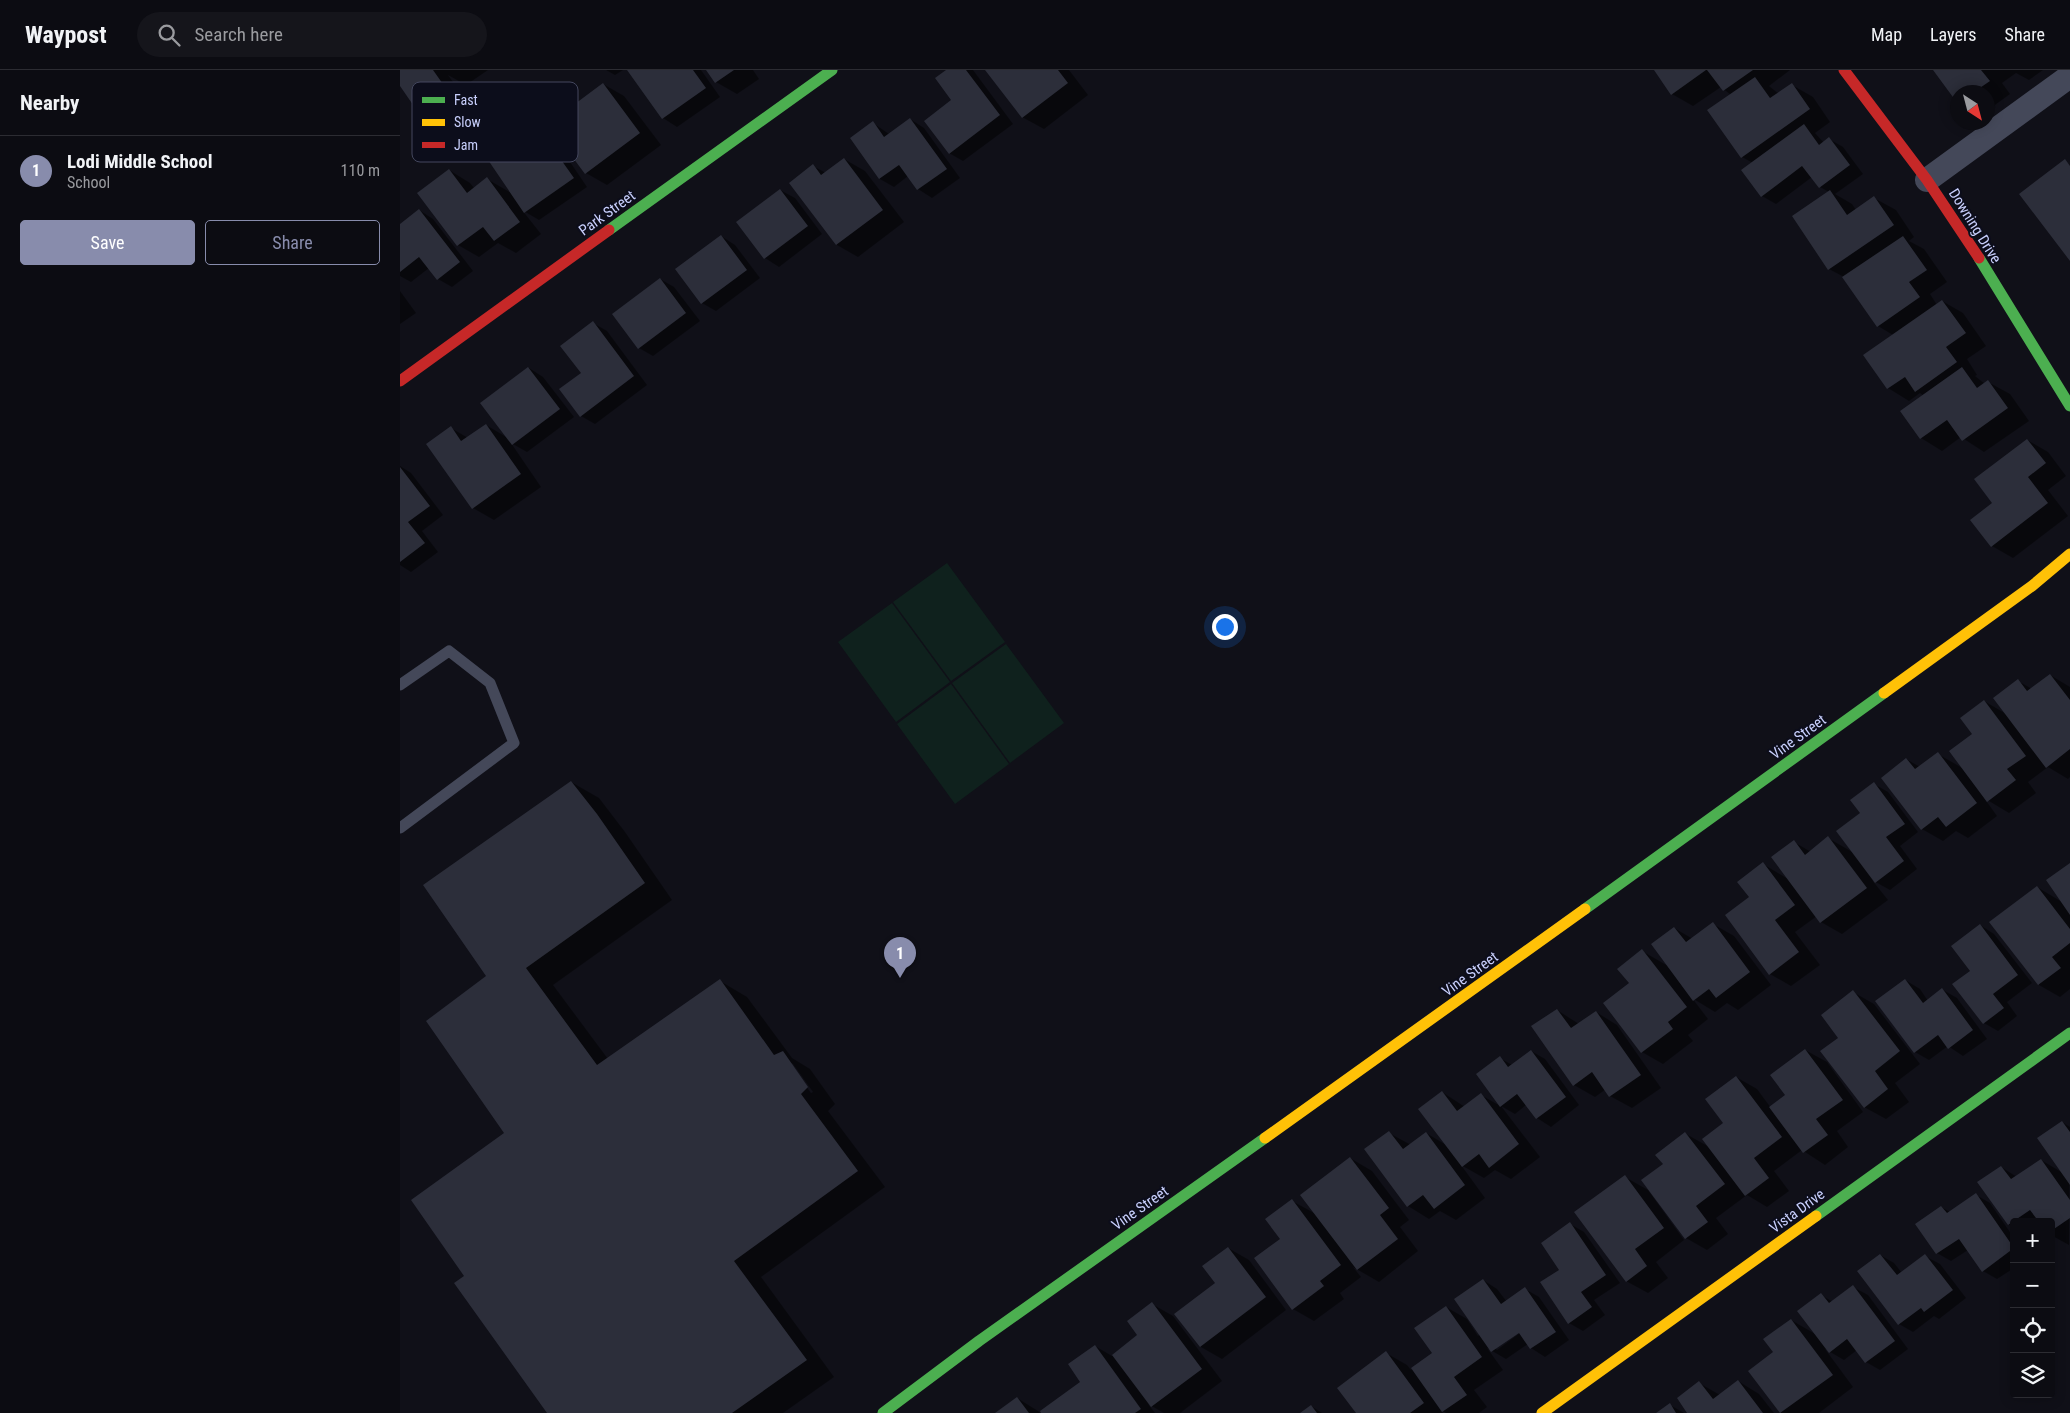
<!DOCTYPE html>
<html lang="en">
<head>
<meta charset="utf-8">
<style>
  body { margin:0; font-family:"Roboto Condensed",sans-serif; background:#15151b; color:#f1f3f6 }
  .controls { position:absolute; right:15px; bottom:15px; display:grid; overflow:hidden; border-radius:5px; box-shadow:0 2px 12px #0003 }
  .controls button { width:45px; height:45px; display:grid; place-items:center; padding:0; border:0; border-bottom:1px solid #2c2c32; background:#0c0c12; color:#f1f3f6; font:25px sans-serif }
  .compass { position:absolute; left:1550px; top:15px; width:45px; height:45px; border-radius:50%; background:#0c0c12; box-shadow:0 2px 12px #0003; rotate:144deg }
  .you { position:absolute; left:824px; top:556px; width:18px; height:18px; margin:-12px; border:4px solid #fff; border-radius:50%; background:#1a73e8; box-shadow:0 0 0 8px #1a73e833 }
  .badge { display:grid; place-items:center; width:32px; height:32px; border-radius:50%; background:#888cac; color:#fff; font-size:16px; font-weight:700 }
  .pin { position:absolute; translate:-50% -41px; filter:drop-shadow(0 1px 2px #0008) }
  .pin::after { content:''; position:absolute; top:26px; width:18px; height:15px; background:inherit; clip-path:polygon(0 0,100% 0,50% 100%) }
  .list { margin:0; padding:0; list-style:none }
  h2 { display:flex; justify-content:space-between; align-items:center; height:65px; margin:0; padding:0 20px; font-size:21px }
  h2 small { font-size:16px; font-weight:400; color:#9a9b9f }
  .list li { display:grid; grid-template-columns:32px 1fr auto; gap:15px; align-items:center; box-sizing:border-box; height:70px; padding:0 20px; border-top:1px solid #2c2c32 }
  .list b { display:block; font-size:19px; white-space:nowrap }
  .list p { margin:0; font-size:16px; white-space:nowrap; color:#9a9b9f }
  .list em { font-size:16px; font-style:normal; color:#9a9b9f }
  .actions { display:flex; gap:10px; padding:15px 20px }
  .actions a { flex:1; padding:11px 0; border:1px solid #888cac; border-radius:5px; text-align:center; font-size:18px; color:#888cac }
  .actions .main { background:#888cac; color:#fff }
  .icon { flex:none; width:28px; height:28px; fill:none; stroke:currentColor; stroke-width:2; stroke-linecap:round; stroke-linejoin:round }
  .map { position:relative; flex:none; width:1670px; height:1343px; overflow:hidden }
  header { display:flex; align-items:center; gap:30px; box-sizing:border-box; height:70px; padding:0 25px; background:#0c0c12; border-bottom:1px solid #2c2c32 }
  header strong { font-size:24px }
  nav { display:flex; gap:28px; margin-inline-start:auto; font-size:18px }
  .search { width:350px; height:45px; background:#15151b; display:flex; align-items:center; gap:12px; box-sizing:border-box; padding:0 18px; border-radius:28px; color:#9a9b9f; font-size:19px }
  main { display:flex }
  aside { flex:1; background:#0c0c12 }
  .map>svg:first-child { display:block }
</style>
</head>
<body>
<header>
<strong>Waypost</strong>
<div class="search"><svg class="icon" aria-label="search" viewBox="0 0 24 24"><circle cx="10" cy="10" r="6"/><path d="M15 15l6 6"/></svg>Search here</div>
<nav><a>Map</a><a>Layers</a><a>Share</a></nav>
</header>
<main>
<aside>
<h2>Nearby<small></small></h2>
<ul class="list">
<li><span class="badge">1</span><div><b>Lodi Middle School</b><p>School</p></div><em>110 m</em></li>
</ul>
<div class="actions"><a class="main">Save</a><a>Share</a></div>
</aside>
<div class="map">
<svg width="1670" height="1343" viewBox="0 0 1670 1343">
  <rect width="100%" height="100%" fill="#101018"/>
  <path fill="#0f211d" d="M 547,493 L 605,572 L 551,611 L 493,532 Z
    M 492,533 L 550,612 L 496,652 L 438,572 Z
    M 606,574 L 664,653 L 610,693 L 552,613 Z
    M 551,614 L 609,694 L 555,734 L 497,654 Z"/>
  <path fill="#0007" fill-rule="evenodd" d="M 0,0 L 88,0 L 66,15 L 48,5 L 70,36 L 42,56 L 21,44 L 0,14 Z
    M 206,0 L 223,0 L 215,5 Z
    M 228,0 L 301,0 L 320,27 L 277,57 L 263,48 Z
    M 307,0 L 353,0 L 359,9 L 337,24 L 316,12 Z
    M 548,0 L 573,0 L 613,54 L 563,91 L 549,83 L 553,31 Z
    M 587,0 L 669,0 L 688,25 L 644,59 L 622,47 Z
    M 1255,0 L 1390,0 L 1369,16 L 1379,24 L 1392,15 L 1413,27 L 1430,52 L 1415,63 L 1424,73 L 1429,69 L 1443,77 L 1463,104 L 1435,124 L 1452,134 L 1456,140 L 1474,128 L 1496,140 L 1514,167 L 1509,171 L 1524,179 L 1547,212 L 1530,224 L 1537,235 L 1542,231 L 1563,243 L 1586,276 L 1567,289 L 1577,305 L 1575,306 L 1585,314 L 1588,312 L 1610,324 L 1629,351 L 1584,382 L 1561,367 L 1542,381 L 1521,368 L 1502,342 L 1524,326 L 1520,323 L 1509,331 L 1488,318 L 1493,265 L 1478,256 L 1444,207 L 1429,199 L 1429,122 L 1420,117 L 1412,107 L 1376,134 L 1362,126 L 1353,93 L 1342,87 L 1331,25 L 1321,17 L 1293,36 L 1272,24 Z
    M 1534,0 L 1643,0 L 1629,10 L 1616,3 L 1602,13 L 1610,24 L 1588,40 L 1588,22 L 1558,22 Z
    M 203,14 L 224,26 L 261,75 L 207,115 L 186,103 Z
    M 510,49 L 524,58 L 560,108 L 532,128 L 518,119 L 508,106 L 494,117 L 480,109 L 452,68 L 473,53 L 489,64 Z
    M 115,64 L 129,72 L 140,87 L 152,78 L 166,86 L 187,117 L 139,150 L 122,140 L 141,164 L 116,183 L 98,173 L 79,187 L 58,175 L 49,100 L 70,113 L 74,118 L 87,109 L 113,124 Z
    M 444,89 L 465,101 L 504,152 L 458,187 L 437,175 L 391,113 L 413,96 L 426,103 Z
    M 380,120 L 395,128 L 422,164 L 379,197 L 365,188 L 338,152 Z
    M 19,140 L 33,149 L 73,201 L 52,217 L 38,209 L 29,198 L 11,212 L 0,206 L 0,155 Z
    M 321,166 L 335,175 L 360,208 L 316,241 L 302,233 Z
    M 260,209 L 274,217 L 300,251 L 253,286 L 239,278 Z
    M 0,221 L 16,243 L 0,254 Z
    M 193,253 L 207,261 L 247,315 L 195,354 L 181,346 L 183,303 Z
    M 129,298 L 143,307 L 174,347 L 127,382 L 111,373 L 141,417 L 94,450 L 73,438 L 51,358 L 68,368 L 86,355 L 108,368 Z
    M 1627,370 L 1648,382 L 1666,406 L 1648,420 L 1668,446 L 1613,488 L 1592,476 L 1594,433 Z
    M 0,396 L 11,403 L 43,445 L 22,461 L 38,482 L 11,502 L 0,495 Z
    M 1650,605 L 1670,617 L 1670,707 L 1668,709 L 1648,697 L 1628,712 L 1636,723 L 1609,743 L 1584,728 L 1597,746 L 1568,768 L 1556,761 L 1543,771 L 1522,759 L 1483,708 L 1506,689 L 1520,697 L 1538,684 L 1564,699 L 1584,631 L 1608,645 L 1618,611 L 1632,619 Z
    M 171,712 L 199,728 L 225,762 L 272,830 L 153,915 L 208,989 L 320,911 L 347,927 L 392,988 L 410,999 L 435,1034 L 428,1041 L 485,1117 L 361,1207 L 434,1307 L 383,1343 L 149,1343 L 65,1207 L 106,1063 L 87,907 ZM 388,992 L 393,994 L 413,1022 L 411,1023 Z
    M 1474,714 L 1488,722 L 1518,762 L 1500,776 L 1517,799 L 1490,820 L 1472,810 L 1488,830 L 1442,864 L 1421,852 L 1417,846 L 1395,862 L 1420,895 L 1391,916 L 1370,904 L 1351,827 L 1363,794 L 1388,809 L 1394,772 L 1411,782 L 1428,768 L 1454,783 L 1462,743 Z
    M 1670,794 L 1670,919 L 1660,927 L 1639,915 L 1637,817 L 1662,832 Z
    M 1313,854 L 1334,866 L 1371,915 L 1338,940 L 1327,933 L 1315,942 L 1292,928 L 1308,949 L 1288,965 L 1293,971 L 1263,994 L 1242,982 L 1230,913 L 1242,881 L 1268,896 L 1274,858 L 1293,869 Z
    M 1580,855 L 1594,864 L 1632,913 L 1607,932 L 1617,946 L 1598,961 L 1584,953 L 1571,901 Z
    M 1505,910 L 1520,919 L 1528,931 L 1543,920 L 1557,928 L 1587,969 L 1563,986 L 1548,976 L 1529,990 L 1515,982 Z
    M 1453,922 L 1474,934 L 1520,994 L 1495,1013 L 1509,1032 L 1486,1049 L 1464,1037 L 1440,968 Z
    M 1157,940 L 1179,954 L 1196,942 L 1217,955 L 1261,1018 L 1232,1038 L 1210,1026 L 1206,1019 L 1195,1027 L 1174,1015 Z
    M 1405,980 L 1427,992 L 1463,1042 L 1437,1061 L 1448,1077 L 1425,1095 L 1402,1080 L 1374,1101 L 1389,1121 L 1367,1137 L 1347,1125 L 1316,1148 L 1328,1164 L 1307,1180 L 1286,1168 L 1264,1094 L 1286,1064 L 1311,1078 L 1324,1053 L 1336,1007 L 1357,1019 L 1371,1038 L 1387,1026 Z
    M 1131,981 L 1145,989 L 1179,1035 L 1151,1057 L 1137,1048 L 1126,1035 L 1115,1044 L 1101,1036 L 1140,1087 L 1111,1109 L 1095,1100 L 1084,1108 L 1061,1095 L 1085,1128 L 1056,1150 L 1040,1141 L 1029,1149 L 1008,1136 L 966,1080 L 989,1063 L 1011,1075 L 1026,1063 L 1048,1076 L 1042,1022 L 1065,1037 L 1081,1025 L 1102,1037 L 1077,1005 L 1100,988 L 1112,995 Z
    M 1662,1052 L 1670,1057 L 1669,1175 L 1651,1165 L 1651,1152 L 1614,1152 L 1614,1158 L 1608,1154 L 1601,1097 L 1617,1107 L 1641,1090 L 1663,1103 Z
    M 950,1088 L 972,1101 L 1009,1150 L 1000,1157 L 1018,1181 L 979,1212 L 953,1197 L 961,1207 L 940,1223 L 944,1229 L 914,1251 L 893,1239 L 882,1169 L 892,1131 L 916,1144 Z
    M 1225,1107 L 1248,1120 L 1284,1170 L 1256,1192 L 1268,1208 L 1248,1223 L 1226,1211 Z
    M 1576,1125 L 1590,1133 L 1614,1168 L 1614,1198 L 1597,1209 L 1583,1201 L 1568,1180 L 1551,1191 L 1537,1183 L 1541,1137 L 1550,1142 Z
    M 1170,1154 L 1184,1162 L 1220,1213 L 1194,1230 L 1205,1245 L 1183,1261 L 1169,1253 L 1160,1200 Z
    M 828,1178 L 849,1190 L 886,1240 L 822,1289 L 801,1277 L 776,1244 L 816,1213 Z
    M 1480,1185 L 1494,1193 L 1502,1203 L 1525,1186 L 1540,1194 L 1566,1228 L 1539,1249 L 1534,1246 L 1513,1262 L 1499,1254 Z
    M 1083,1210 L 1097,1219 L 1107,1232 L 1125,1219 L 1139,1227 L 1169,1270 L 1145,1287 L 1131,1278 L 1128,1274 L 1106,1289 L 1087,1278 L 1103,1300 L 1074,1320 L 1087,1337 L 1079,1343 L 1046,1343 L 1041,1340 L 1043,1343 L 958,1343 L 986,1283 L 1007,1295 L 1011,1300 L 1034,1283 L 1046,1237 L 1067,1249 L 1078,1266 L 1080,1264 ZM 1123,1258 L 1124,1260 L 1097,1280 L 1095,1278 Z
    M 1453,1217 L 1468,1225 L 1508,1279 L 1480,1300 L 1466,1292 L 1457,1280 L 1444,1290 L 1425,1279 L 1453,1317 L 1419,1343 L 1381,1343 L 1350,1301 L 1375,1282 L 1391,1250 L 1417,1265 L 1421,1225 L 1433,1232 Z
    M 752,1234 L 773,1246 L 822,1311 L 780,1343 L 764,1343 L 748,1334 L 755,1343 L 643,1343 L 682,1312 L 695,1276 L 712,1286 L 739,1266 Z
    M 1338,1311 L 1359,1324 L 1374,1343 L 1289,1343 L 1299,1313 L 1320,1325 Z
    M 617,1328 L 638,1341 L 640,1343 L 597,1343 Z
    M 1270,1335 L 1284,1343 L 1258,1343 Z
    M 911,1336 L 922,1343 L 902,1343 Z"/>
  <path fill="#2c2e3a" d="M 0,0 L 33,0 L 50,24 L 20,45 L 0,16 Z
    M 227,0 L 293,0 L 306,18 L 262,49 Z
    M 306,0 L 334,0 L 315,13 Z
    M 546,0 L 566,0 L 600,45 L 549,84 L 524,51 L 551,30 L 535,8 Z
    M 585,0 L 658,0 L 668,13 L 622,48 Z
    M 1254,0 L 1306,0 L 1271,25 Z
    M 1307,0 L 1353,0 L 1323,21 Z
    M 1533,0 L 1581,0 L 1590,11 L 1574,22 L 1558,22 L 1558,34 Z
    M 1355,7 L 1370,28 L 1392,13 L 1410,39 L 1341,88 L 1307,40 Z
    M 203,13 L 240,63 L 185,104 L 148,54 Z
    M 510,48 L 547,99 L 517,120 L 499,95 L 479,109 L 450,68 L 473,51 L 484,67 Z
    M 1404,54 L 1419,75 L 1429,67 L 1450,95 L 1419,118 L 1402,96 L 1361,127 L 1341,100 Z
    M 115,62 L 134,90 L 152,77 L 174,108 L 124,143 L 84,84 Z
    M 444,88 L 483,140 L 436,175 L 389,113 L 413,94 L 421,105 Z
    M 1665,89 L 1670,96 L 1670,191 L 1619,124 Z
    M 49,99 L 67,123 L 87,107 L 120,152 L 94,171 L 83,157 L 57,176 L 17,123 Z
    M 380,119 L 408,156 L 364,189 L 336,152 Z
    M 1430,120 L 1447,145 L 1474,126 L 1494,155 L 1428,200 L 1392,146 Z
    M 19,139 L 60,192 L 37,210 L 19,187 L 0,202 L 0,154 Z
    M 321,165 L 347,200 L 301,234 L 275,199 Z
    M 1503,166 L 1527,200 L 1509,212 L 1520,227 L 1477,257 L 1442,207 Z
    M 260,208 L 286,243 L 238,279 L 212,244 Z
    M 1542,230 L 1566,263 L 1546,277 L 1557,292 L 1515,322 L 1505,307 L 1487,319 L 1463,285 Z
    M 193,251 L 234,306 L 180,347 L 159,319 L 181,303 L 160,276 Z
    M 128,297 L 160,339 L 112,375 L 80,333 Z
    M 1562,297 L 1577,318 L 1588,310 L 1608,338 L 1562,371 L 1547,350 L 1520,369 L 1500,341 Z
    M 86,354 L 121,404 L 72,439 L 26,374 L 51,356 L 61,371 Z
    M 1627,369 L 1646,393 L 1628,407 L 1648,433 L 1591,477 L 1570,450 L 1592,433 L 1574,409 Z
    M 0,397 L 30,436 L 8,452 L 25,473 L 0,492 Z
    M 1650,604 L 1670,630 L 1670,679 L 1646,698 L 1593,628 L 1618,609 L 1627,621 Z
    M 1584,630 L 1626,686 L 1607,699 L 1616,710 L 1587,732 L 1549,681 L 1572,664 L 1560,648 Z
    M 1538,682 L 1577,733 L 1546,757 L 1538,747 L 1521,760 L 1481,708 L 1506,688 L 1515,699 Z
    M 171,711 L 197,744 L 245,813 L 126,898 L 197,995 L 320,909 L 374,985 L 383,981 L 408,1017 L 401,1024 L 458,1101 L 334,1191 L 407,1290 L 332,1343 L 147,1343 L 54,1213 L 64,1206 L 11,1130 L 104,1063 L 26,951 L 86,906 L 23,815 Z
    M 1474,712 L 1505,754 L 1486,767 L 1504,791 L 1475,813 L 1436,761 L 1460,743 L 1450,730 Z
    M 1428,766 L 1467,818 L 1420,853 L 1371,787 L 1394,770 L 1405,785 Z
    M 1363,792 L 1395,835 L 1375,850 L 1399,882 L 1369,905 L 1325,845 L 1349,827 L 1337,812 Z
    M 1670,793 L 1670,845 L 1646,810 Z
    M 1637,816 L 1670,859 L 1670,873 L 1652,887 L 1661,898 L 1638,915 L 1589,852 Z
    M 1313,852 L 1350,902 L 1316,928 L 1309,919 L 1293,931 L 1251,874 L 1274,857 L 1286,872 Z
    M 1580,854 L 1618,905 L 1593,924 L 1604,938 L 1583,954 L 1552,914 L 1570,901 L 1551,876 Z
    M 1242,879 L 1287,937 L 1268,952 L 1273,959 L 1241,983 L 1203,933 L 1229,913 L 1217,899 Z
    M 1505,909 L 1523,933 L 1542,918 L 1573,960 L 1548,979 L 1538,965 L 1514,983 L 1475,931 Z
    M 1453,920 L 1500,981 L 1475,1001 L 1488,1019 L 1464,1038 L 1420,981 L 1438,968 L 1421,945 Z
    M 1157,939 L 1171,958 L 1196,941 L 1241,1005 L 1209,1027 L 1192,1002 L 1173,1016 L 1131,956 Z
    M 1405,979 L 1443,1030 L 1416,1049 L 1428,1065 L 1403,1083 L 1369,1037 L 1385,1025 L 1370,1005 Z
    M 1131,980 L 1166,1027 L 1136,1049 L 1117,1024 L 1100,1037 L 1076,1004 L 1100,986 L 1108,997 Z
    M 1336,1006 L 1382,1067 L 1354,1088 L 1369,1108 L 1345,1126 L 1302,1069 L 1323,1053 L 1305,1029 Z
    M 1042,1021 L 1057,1041 L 1081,1023 L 1119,1074 L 1089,1098 L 1079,1084 L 1062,1097 L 1018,1039 Z
    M 1662,1051 L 1670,1062 L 1670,1115 L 1637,1068 Z
    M 989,1061 L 1003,1079 L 1026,1062 L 1065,1115 L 1034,1139 L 1023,1125 L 1007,1137 L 964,1079 Z
    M 1285,1062 L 1325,1114 L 1296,1136 L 1308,1152 L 1285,1169 L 1241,1110 L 1263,1094 L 1255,1085 Z
    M 950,1087 L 989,1138 L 980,1145 L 998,1169 L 957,1200 L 900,1125 Z
    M 1641,1089 L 1670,1130 L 1670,1148 L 1651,1161 L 1651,1152 L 1639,1152 L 1630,1140 L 1608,1155 L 1577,1112 L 1601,1096 L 1611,1109 Z
    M 1225,1105 L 1264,1158 L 1235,1179 L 1247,1196 L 1226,1212 L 1174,1142 Z
    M 1576,1123 L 1614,1178 L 1582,1202 L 1559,1169 L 1536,1184 L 1515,1154 L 1541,1136 L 1547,1143 Z
    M 892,1129 L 941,1195 L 920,1211 L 924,1216 L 892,1240 L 854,1188 L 880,1169 L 865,1149 Z
    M 1170,1152 L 1206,1205 L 1181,1222 L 1192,1237 L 1168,1254 L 1140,1212 L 1159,1200 L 1141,1173 Z
    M 828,1177 L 866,1227 L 800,1277 L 774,1244 L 815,1213 L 802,1196 Z
    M 1480,1184 L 1497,1205 L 1525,1184 L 1553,1220 L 1524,1242 L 1521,1238 L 1498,1255 L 1457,1201 Z
    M 1083,1209 L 1101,1234 L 1125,1217 L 1156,1262 L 1130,1279 L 1119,1263 L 1091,1282 L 1054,1229 Z
    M 1453,1215 L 1495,1271 L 1465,1293 L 1447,1269 L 1429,1283 L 1397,1241 L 1421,1223 L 1429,1233 Z
    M 752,1232 L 802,1299 L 751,1337 L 712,1285 L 737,1265 L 727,1251 Z
    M 1046,1236 L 1082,1287 L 1054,1307 L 1067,1325 L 1042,1342 L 1011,1298 L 1032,1283 L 1014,1258 Z
    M 1391,1249 L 1433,1305 L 1380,1343 L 1348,1301 L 1373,1282 L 1363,1269 Z
    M 695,1275 L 741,1339 L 735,1343 L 641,1343 L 640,1341 L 680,1312 L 668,1294 Z
    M 986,1281 L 1024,1333 L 1010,1343 L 956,1343 L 937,1318 Z
    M 1338,1310 L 1363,1343 L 1287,1343 L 1277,1328 L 1299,1311 L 1313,1329 Z
    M 617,1327 L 629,1343 L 595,1343 Z
    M 1270,1333 L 1276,1343 L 1256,1343 Z
    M 911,1335 L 917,1343 L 900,1343 Z"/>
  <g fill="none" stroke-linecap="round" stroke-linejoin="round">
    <path stroke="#444859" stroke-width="11" d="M 0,615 L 49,581 L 90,613 L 114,673 L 0,758"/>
    <path stroke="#444859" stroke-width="24" d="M 1527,110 L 1670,6"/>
    <path stroke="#4caf50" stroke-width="11" d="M 209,160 L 432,0
      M 1579,188 L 1670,336
      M 1185,839 L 1484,623
      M 1416,1146 L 1670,963
      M 483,1343 L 579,1271 L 865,1068"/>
    <path stroke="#ffc107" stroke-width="11" d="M 1484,623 L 1632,516 L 1670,484
      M 865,1068 L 1185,839
      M 1142,1343 L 1416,1146"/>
    <path stroke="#c62828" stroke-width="11" d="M 1444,0 L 1527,110 L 1579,188
      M 0,311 L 209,160"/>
  </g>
  <g text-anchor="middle" stroke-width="4" stroke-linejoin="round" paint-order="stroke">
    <g font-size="15" fill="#c8cffc" stroke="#0c0d1b">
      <text transform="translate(207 143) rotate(-36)" y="5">Park Street</text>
      <text transform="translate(1575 156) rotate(58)" y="5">Downing Drive</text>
      <text transform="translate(1398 667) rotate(-36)" y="5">Vine Street</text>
      <text transform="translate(1070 904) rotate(-36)" y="5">Vine Street</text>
      <text transform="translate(740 1138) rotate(-35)" y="5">Vine Street</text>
      <text transform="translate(1397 1141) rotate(-36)" y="5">Vista Drive</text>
    </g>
  </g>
  <rect x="12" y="12" width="166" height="80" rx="8" fill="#0c0d1b" stroke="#44475e" stroke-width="1"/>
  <rect x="22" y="27" width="23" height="6" fill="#4caf50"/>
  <rect x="22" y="49" width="23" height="7" fill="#ffc107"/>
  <rect x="22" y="72" width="23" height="6" fill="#c62828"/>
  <g font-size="14" fill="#c8cffc">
    <text x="54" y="35">Fast</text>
    <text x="54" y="57">Slow</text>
    <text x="54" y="80">Jam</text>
  </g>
</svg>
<div class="controls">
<button>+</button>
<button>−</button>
<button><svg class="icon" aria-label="locate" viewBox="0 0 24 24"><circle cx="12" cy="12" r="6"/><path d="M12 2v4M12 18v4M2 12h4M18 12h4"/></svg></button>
<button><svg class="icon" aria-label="layers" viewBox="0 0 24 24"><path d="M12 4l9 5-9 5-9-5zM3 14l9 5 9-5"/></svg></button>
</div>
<svg class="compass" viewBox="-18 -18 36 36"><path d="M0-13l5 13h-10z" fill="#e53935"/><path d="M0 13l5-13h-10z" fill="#9a9b9f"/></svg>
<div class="you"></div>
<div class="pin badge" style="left:500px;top:908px">1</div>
</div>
</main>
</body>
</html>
